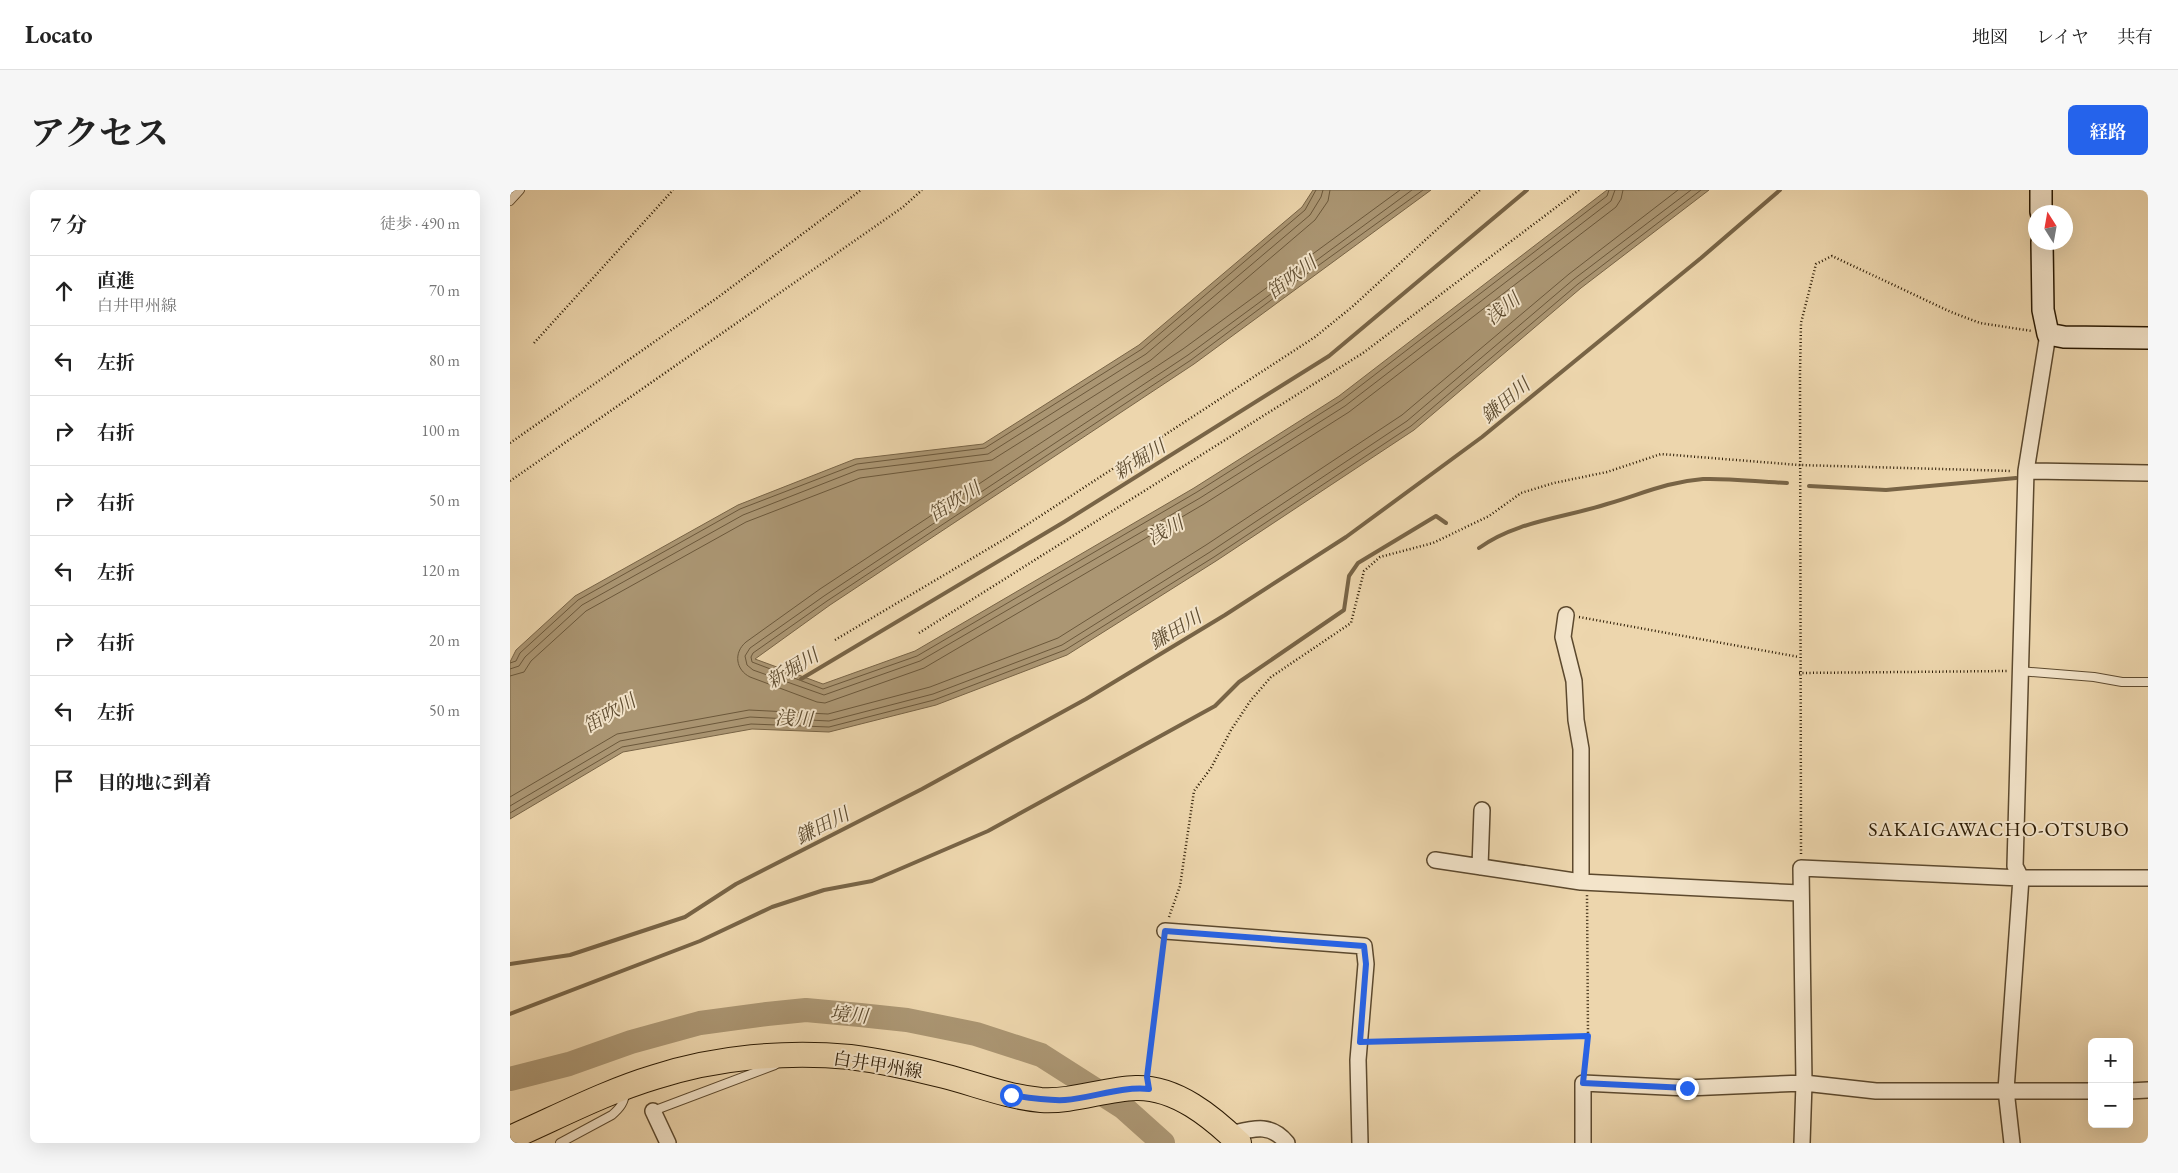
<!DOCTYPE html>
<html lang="ja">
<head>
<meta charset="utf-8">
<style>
  body { margin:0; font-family:"EB Garamond","Noto Serif JP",serif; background:#f6f6f6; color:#222 }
  .controls { position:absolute; right:15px; bottom:15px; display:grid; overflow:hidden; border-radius:8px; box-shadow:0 5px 20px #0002 }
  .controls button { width:45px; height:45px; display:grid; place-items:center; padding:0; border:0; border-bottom:1px solid #e0e0e0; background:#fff; color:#222; font:25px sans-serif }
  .compass { position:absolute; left:1518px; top:15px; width:45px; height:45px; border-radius:50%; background:#fff; box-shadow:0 5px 20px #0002; rotate:349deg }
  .stop { position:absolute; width:15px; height:15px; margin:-11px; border:4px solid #2563eb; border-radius:50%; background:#fff }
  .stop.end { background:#2563eb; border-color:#fff; box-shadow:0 1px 5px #0008 }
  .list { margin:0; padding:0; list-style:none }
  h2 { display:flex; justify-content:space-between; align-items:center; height:65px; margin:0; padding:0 20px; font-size:21px }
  h2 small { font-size:16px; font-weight:400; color:#767676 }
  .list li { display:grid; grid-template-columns:32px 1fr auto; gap:15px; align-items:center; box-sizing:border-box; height:70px; padding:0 20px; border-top:1px solid #e0e0e0 }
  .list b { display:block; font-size:19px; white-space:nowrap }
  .list p { margin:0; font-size:16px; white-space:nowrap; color:#767676 }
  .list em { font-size:16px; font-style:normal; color:#767676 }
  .icon { flex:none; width:28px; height:28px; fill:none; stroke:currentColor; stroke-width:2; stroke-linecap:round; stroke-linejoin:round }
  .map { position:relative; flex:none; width:1638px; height:953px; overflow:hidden; border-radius:8px }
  header { display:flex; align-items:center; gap:30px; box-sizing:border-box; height:70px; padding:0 25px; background:#fff; border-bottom:1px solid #e0e0e0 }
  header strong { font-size:24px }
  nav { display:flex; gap:28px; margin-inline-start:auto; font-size:18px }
  .intro { display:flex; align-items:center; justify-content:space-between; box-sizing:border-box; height:120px; padding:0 30px }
  h1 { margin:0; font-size:35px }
  .button { padding:12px 22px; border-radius:8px; background:#2563eb; color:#fff; font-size:18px; font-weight:700 }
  main { display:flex; gap:30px; padding:0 30px }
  aside { flex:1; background:#fff; border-radius:8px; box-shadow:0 5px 20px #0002 }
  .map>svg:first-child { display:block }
</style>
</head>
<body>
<header>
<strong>Locato</strong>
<nav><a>地図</a><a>レイヤ</a><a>共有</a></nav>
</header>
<div class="intro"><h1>アクセス</h1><a class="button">経路</a></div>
<main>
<aside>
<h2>7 分<small>徒歩 · 490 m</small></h2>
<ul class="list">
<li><svg class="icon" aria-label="ahead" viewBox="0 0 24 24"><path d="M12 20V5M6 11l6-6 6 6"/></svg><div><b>直進</b><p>白井甲州線</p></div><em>70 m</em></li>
<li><svg class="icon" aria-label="left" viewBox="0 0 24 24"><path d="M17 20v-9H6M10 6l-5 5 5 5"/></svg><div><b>左折</b></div><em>80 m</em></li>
<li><svg class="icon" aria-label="right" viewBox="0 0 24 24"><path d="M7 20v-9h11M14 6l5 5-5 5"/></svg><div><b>右折</b></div><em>100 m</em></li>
<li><svg class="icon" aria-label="right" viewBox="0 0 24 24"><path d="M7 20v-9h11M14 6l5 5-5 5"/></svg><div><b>右折</b></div><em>50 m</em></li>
<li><svg class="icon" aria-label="left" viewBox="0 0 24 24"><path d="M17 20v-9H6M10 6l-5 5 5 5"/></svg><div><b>左折</b></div><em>120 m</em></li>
<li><svg class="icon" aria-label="right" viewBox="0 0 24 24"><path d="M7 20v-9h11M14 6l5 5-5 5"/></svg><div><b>右折</b></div><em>20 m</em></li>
<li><svg class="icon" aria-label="left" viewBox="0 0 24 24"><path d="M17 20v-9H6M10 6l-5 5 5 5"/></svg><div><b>左折</b></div><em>50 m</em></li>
<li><svg class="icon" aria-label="arrive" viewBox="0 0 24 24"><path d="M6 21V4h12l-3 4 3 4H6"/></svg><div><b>目的地に到着</b></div></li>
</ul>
</aside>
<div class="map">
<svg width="1638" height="953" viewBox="0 0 1638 953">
  <rect width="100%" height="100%" fill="#edd6ad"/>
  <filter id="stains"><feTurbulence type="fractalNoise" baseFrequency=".004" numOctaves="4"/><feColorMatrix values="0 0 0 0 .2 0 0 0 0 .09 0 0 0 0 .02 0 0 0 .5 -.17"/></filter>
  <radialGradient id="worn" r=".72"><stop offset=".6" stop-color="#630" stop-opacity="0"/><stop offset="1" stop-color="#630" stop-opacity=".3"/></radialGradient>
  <path fill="#ab9673" stroke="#786446" d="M 803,0 L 921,0 L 684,174 L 320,415 L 245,469 L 313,494 L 405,461 L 684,298 L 829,206 L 1097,0 L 1199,0 L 1071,98 L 904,240 L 706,371 L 557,465 L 426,515 L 319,542 L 242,539 L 113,562 L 0,629 L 0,472 L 6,460 L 65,406 L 228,315 L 345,269 L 473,254 L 629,155 L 792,17 Z"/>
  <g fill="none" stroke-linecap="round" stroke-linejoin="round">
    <path stroke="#6b583b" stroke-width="1" d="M 890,0 L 673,159 L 310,399 L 236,452 C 223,463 226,480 240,487 L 307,512 L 315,513 L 414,478 L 694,314 L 839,222 L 1106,17 L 1111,9 L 1113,0
      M 902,0 L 678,165 L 314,406 L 240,458 L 235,466 L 237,475 L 243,480 L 314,505 L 410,471 L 690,308 L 835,216 L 1101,11 L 1105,0
      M 913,0 L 780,96 L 681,170 L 317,411 L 243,463 L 241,467 L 242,472 L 313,499 L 407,466 L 687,302 L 832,210 L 1097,6 L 1099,0
      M 0,473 L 6,471 L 10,463 L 68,410 L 230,319 L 347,274 L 475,258 L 632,159 L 795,20 L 806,0
      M 0,479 L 9,476 L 15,467 L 72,415 L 233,325 L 348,280 L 478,264 L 636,164 L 800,25 L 811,7 L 813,0
      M 0,486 L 14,482 L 21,471 L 76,421 L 236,332 L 350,288 L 482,270 L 641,170 L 805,30 L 818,11 L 820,0
      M 0,607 L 107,544 L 239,520 L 318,524 L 420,497 L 548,448 L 696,355 L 892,225 L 1059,84 L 1168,0
      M 0,616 L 110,551 L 240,527 L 319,531 L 423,504 L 552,455 L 700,362 L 897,231 L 1064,89 L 1181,0
      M 0,623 L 112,557 L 241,534 L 319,537 L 424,510 L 555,460 L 704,367 L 901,236 L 1068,94 L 1191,0"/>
    <path stroke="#786446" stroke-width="4" d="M 1299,296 L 1376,300 L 1506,288
      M 969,358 C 1006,331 1054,328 1097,314 C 1132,304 1156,292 1193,289 C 1220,288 1249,292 1277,293
      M 291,489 L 554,332 L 819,166 L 1017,0
      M 0,774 L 60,765 L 175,727 L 226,694 L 412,599 L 576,509 L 715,425 L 836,347 L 972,247 L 1191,68 L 1270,0
      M 0,824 L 190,751 L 262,717 L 314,700 L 362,691 L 478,641 L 705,516 L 729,492 L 834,420 L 839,386 L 848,373 L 926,326 L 936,333"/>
    <path stroke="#ab9673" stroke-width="24" d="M 0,889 L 59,874 L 121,852 L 190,833 L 257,824 L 296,820 L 350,825 L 397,830 L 466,844 L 531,865 L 614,918 L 653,953"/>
    <defs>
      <path id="lane" d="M 0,11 L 10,0
        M 1509,481 L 1584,487 L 1612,492 L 1638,492
        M 143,921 L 265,875
        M 50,953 L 102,925 C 110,918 115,912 115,901"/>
      <path id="street" d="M 1516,281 L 1638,283
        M 1056,425 L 1053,447 L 1064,491 L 1066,530 L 1071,559 L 1071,692
        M 925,670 L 1071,692 L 1290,703
        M 970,677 L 972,620
        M 655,741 L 854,756 L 856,774 L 848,870 L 850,953
        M 1619,901 L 1638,900
        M 143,921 L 158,953
        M 720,944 C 742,939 760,932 777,953
        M 1073,953 L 1073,893 L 1177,898 L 1294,893 L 1366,901 L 1582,901
        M 1292,953 L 1294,893 L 1291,678 L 1511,688 L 1638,688
        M 1502,953 L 1496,900 L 1511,688 L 1505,676 L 1516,281 L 1538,144"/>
      <path id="secondary" d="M 1531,0 L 1531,22
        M 1532,52 L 1533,120 L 1538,144 L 1554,147 L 1638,148"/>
      <path id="primary" d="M 0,948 C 48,927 95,902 145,887 C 207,867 276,861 340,867 C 371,871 403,878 434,886 C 466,894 497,907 531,910 C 564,912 594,899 626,898 C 666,897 702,927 729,953"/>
    </defs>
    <use href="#lane" stroke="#5c492e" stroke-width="10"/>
    <use href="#street" stroke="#5c492e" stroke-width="18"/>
    <use href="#secondary" stroke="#2b1a03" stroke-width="24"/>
    <use href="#primary" stroke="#2b1a03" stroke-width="26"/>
    <path stroke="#2b1a03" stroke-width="2.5" stroke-dasharray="1 2.5" stroke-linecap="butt" d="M 24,153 L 163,0
      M 0,253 L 207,108 L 351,0
      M 0,291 L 393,17 L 412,0
      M 1069,427 L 1289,467
      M 409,443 L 853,163 L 1069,0
      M 325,450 L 498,347 L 805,147 L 842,117 L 970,0
      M 1289,483 L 1498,481
      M 1291,664 L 1290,184 L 1291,133 L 1306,74 L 1322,66 L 1441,122 L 1470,133 L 1522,141
      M 659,727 L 670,696 L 684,601 L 701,578 L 721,540 L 741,510 L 761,487 L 841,433 L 854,381 L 870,367 L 923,353 L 979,326 L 1011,303 L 1044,293 L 1097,282 L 1151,264 L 1289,275 L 1502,281
      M 864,851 L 1078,845
      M 638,880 L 653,754
      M 1074,881 L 1078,845 L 1077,704"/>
    <use href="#lane" stroke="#f3e4ca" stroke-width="8"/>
    <use href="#street" stroke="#f3e4ca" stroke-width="15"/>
    <use href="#secondary" stroke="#f3e4ca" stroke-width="21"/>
    <use href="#primary" stroke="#edd6ad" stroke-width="24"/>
  </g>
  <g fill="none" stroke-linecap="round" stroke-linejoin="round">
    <path stroke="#2563eb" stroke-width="6" d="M 501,905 C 519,908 537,911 555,910 C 583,908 611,896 639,899 L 637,887 L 655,741 L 854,756 L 856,774 L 850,852 L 1078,846 L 1073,893 L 1177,898"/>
  </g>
  <g text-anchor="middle" stroke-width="4" stroke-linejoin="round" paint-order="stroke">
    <g font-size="18" fill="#2b1a03" stroke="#f3e4ca">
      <text transform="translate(368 875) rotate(9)" y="6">白井甲州線</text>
    </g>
    <g font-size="19" font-style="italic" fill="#5e4c30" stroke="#f3e4ca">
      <text transform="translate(781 87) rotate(-37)" y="7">笛吹川</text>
      <text transform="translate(992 118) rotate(-39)" y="7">浅川</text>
      <text transform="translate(995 210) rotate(-40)" y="7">鎌田川</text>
      <text transform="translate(629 269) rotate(-32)" y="7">新堀川</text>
      <text transform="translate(444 311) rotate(-32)" y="7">笛吹川</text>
      <text transform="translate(655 340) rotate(-29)" y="7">浅川</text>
      <text transform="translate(665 439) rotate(-31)" y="7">鎌田川</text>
      <text transform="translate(282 478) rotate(-31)" y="7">新堀川</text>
      <text transform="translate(99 523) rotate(-30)" y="7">笛吹川</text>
      <text transform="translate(284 528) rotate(2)" y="7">浅川</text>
      <text transform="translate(312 635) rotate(-27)" y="7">鎌田川</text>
      <text transform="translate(339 824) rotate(5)" y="7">境川</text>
    </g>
    <g font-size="20" letter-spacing="1" fill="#2b1a03" stroke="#f3e4ca">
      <text x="1489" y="646">SAKAIGAWACHO-OTSUBO</text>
    </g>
  </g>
  <rect width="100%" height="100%" filter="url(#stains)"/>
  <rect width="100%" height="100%" fill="url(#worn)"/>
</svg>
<div class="controls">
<button>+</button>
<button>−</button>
</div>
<svg class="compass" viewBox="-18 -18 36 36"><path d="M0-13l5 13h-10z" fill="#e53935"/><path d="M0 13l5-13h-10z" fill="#767676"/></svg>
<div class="stop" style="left:501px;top:905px"></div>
<div class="stop end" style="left:1177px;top:898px"></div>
</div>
</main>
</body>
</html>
